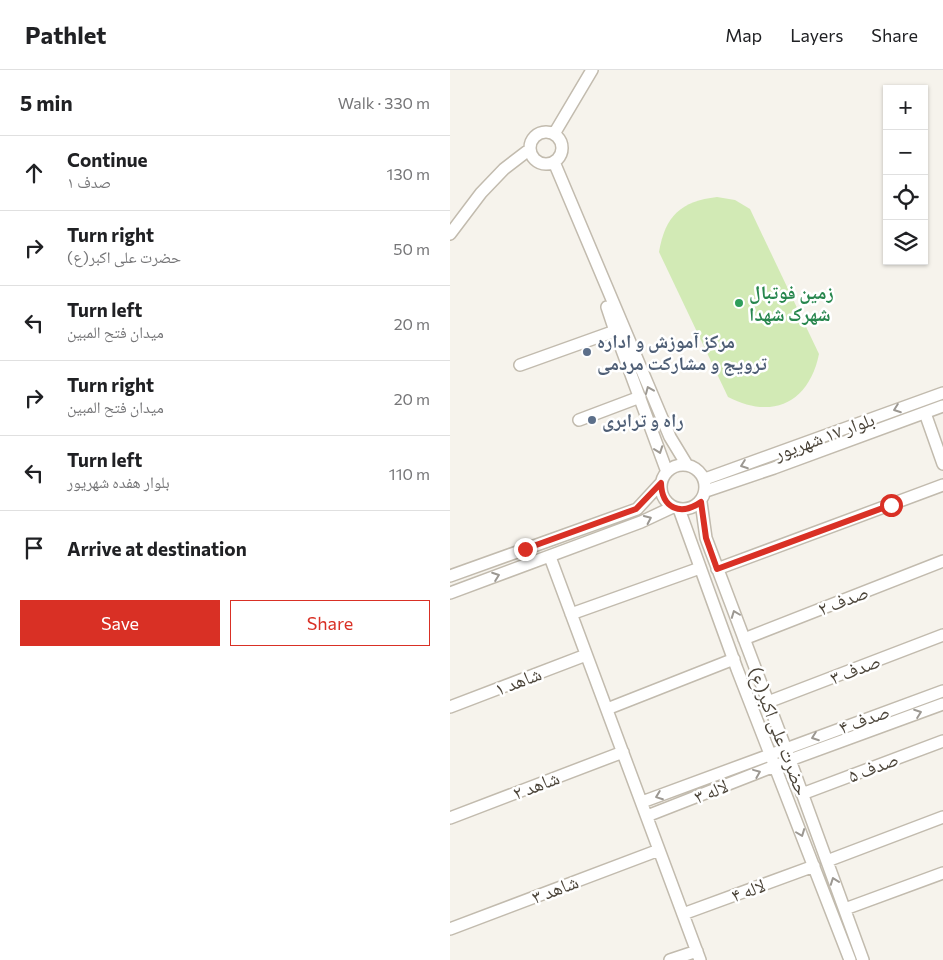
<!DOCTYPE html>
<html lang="en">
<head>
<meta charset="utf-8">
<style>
  body { margin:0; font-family:Commissioner,"Noto Naskh Arabic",sans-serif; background:#f6f6f6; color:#202124 }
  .controls { position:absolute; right:15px; top:15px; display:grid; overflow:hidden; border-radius:0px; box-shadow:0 1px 4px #0004 }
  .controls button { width:45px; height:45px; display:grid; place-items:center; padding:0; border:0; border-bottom:1px solid #e0e0e0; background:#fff; color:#202124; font:25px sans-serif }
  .stop { position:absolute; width:15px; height:15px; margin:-11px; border:4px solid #d93025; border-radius:50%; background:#fff }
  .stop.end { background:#d93025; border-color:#fff; box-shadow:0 1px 5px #0008 }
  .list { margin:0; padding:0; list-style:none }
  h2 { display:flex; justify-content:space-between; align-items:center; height:65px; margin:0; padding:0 20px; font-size:21px }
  h2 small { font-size:16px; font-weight:400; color:#757577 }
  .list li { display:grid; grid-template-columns:32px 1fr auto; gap:15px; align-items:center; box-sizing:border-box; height:75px; padding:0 20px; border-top:1px solid #e0e0e0 }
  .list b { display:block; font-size:19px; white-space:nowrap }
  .list p { margin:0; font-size:16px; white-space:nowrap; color:#757577 }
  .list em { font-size:16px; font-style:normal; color:#757577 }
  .actions { display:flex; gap:10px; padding:15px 20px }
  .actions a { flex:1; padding:11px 0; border:1px solid #d93025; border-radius:0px; text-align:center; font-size:18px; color:#d93025 }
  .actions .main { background:#d93025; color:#fff }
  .icon { flex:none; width:28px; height:28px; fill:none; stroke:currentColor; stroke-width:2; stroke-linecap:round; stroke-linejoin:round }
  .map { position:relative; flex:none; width:493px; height:890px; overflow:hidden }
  header { display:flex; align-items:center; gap:30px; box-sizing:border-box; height:70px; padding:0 25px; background:#fff; border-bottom:1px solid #e0e0e0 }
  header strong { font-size:24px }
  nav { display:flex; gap:28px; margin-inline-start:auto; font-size:18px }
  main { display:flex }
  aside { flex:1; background:#fff }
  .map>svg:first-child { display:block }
</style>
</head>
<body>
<header>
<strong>Pathlet</strong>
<nav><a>Map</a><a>Layers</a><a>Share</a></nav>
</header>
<main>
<aside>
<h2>5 min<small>Walk · 330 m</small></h2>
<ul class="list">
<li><svg class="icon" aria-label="ahead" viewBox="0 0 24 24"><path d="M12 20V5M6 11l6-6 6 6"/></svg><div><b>Continue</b><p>صدف ۱</p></div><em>130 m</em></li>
<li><svg class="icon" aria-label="right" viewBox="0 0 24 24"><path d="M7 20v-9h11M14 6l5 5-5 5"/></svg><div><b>Turn right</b><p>حضرت علی اکبر(ع)</p></div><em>50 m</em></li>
<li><svg class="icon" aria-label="left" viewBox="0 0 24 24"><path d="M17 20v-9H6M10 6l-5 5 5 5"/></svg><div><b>Turn left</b><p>میدان فتح المبین</p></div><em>20 m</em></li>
<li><svg class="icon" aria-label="right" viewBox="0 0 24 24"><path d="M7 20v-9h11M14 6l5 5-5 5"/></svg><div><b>Turn right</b><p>میدان فتح المبین</p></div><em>20 m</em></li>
<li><svg class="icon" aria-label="left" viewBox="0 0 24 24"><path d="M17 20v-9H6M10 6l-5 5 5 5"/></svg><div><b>Turn left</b><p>بلوار هفده شهریور</p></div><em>110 m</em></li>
<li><svg class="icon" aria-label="arrive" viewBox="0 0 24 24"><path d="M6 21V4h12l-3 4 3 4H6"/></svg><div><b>Arrive at destination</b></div></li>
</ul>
<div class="actions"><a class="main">Save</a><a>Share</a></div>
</aside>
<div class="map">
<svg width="493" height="890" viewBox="0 0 493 890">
  <rect width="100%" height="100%" fill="#f6f3ec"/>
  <path fill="#d2eab5" d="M 267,127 L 285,130 L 300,139 L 369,284 C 359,333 322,350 278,327 L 209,182 C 215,146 231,131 267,127 Z"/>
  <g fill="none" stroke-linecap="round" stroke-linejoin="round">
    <defs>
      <path id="minor" d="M80 78a16 16 0 1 1 32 0a16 16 0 1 1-32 0Z
        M 104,64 L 142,0
        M 104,92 L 220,367 L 237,395
        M 0,164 L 31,123 L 54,99 L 80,79
        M 157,237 L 165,261 L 217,402
        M 70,295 L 165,261
        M 475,343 L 493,394
        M 129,350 L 190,327
        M211 417a22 22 0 1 1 44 0a22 22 0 1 1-44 0Z
        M 255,409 L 493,323
        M 256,421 L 324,398 L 493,336
        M 251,432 L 256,468 L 340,690 L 413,890
        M 229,439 L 287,599 L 400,890
        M 100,487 L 250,890
        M 267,499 L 493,415
        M 0,506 L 187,439 L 211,413
        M 0,523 L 191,452 L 223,437
        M 121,544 L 250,498
        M 294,569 L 493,491
        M 318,632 L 493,565
        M 0,637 L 136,585
        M 157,639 L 284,589
        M 352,724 L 493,671
        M 192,732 L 493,621
        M 197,746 L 340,690 L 493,634
        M 0,748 L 173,682
        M 377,791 L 493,747
        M 395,839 L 493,803
        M 233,844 L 364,796
        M 0,859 L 209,780
        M 220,890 L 247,881"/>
    </defs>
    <use href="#minor" stroke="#c2bbae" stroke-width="14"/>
    <use href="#minor" stroke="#fff" stroke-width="11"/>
  </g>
  <defs><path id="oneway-chevron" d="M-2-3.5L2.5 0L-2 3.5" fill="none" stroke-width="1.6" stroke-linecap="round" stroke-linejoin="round" transform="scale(1.25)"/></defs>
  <g stroke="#9c9892">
    <use href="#oneway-chevron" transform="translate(199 320) rotate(-113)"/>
    <use href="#oneway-chevron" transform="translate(447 339) rotate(160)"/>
    <use href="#oneway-chevron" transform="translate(209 380) rotate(70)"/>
    <use href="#oneway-chevron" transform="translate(294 395) rotate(160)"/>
    <use href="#oneway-chevron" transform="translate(198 449) rotate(-25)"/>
    <use href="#oneway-chevron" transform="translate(46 506) rotate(-20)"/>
    <use href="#oneway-chevron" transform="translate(285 544) rotate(-111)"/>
    <use href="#oneway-chevron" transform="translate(468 643) rotate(-20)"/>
    <use href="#oneway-chevron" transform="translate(365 667) rotate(160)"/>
    <use href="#oneway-chevron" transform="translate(307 703) rotate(-22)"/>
    <use href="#oneway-chevron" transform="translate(209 726) rotate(159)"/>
    <use href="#oneway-chevron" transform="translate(351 763) rotate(69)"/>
    <use href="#oneway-chevron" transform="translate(384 811) rotate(-110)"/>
  </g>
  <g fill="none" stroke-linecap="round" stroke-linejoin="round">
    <path stroke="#d93025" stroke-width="6" d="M 75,479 L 186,439 L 211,413 C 212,439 231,446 251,432 L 256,468 L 267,499 L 441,435"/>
  </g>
  <circle fill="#2e9e5b" stroke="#fff" stroke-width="2" cx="289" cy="233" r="5"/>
  <g fill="#5c6f8a" stroke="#fff" stroke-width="2">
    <circle cx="137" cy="282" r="5"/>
    <circle cx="142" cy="350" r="5"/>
  </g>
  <g text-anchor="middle" stroke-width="5" stroke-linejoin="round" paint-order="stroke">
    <g font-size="19" font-weight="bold" fill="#27864d" stroke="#fff" text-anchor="start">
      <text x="299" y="229">زمین فوتبال<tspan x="299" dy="22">شهرک شهدا</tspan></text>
    </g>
    <g font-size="19" font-weight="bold" fill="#4e5e75" stroke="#fff" text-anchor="start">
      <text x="147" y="278">مرکز آموزش و اداره<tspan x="147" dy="22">ترویج و مشارکت مردمی</tspan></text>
      <text x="152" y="357">راه و ترابری</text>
    </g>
    <g font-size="19" fill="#4b4439" stroke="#fff">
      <text transform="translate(374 366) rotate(-20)" y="7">بلوار ۱۷ شهریور</text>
      <text transform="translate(393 530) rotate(-21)" y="7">صدف ۲</text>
      <text transform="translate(405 599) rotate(-21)" y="7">صدف ۳</text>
      <text transform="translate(68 611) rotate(-21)" y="7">شاهد ۱</text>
      <text transform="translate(414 649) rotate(-20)" y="7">صدف ۴</text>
      <text transform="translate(329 661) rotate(69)" y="7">حضرت علی اکبر(ع)</text>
      <text transform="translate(423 697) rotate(-21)" y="7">صدف ۵</text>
      <text transform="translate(86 715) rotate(-21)" y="7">شاهد ۲</text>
      <text transform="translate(261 721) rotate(-22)" y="7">لاله ۳</text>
      <text transform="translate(105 819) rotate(-21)" y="7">شاهد ۳</text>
      <text transform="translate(298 820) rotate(-20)" y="7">لاله ۴</text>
    </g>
  </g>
</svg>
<div class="controls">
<button>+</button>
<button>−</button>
<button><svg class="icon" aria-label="locate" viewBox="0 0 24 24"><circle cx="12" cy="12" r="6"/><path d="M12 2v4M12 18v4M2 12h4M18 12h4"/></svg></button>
<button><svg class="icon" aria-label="layers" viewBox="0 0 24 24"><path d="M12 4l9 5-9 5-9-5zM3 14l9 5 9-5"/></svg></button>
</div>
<div class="stop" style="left:441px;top:435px"></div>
<div class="stop end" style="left:75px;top:479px"></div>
</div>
</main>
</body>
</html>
